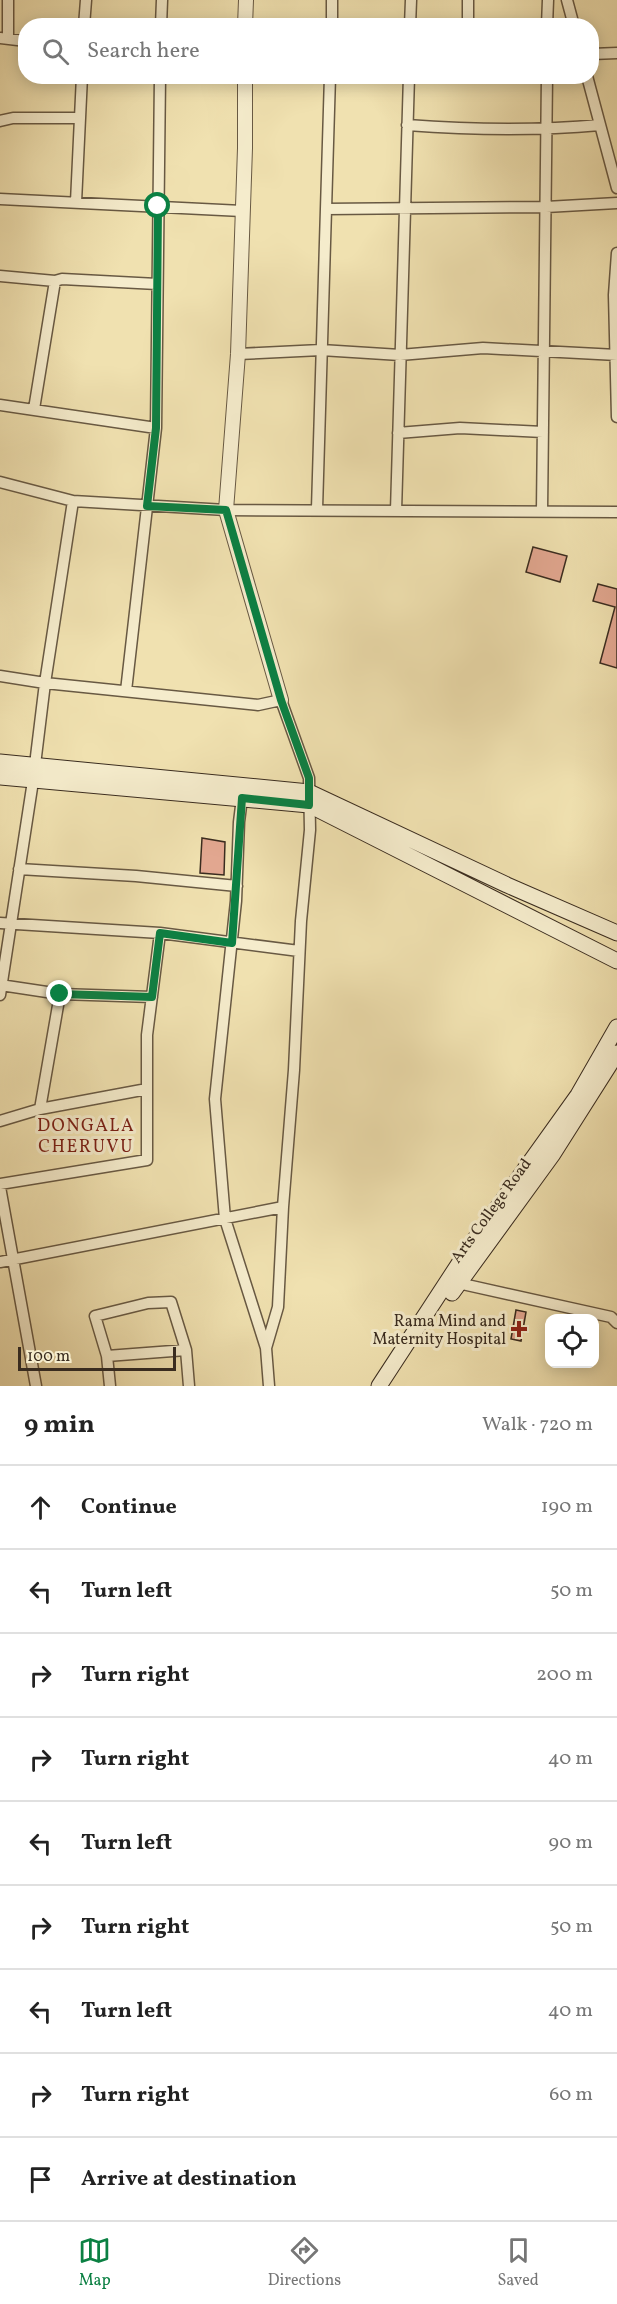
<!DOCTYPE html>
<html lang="en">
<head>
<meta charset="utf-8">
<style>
  body { margin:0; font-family:Vollkorn,serif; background:#f6f6f6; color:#222 }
  .controls { position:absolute; right:18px; bottom:18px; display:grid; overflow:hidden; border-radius:12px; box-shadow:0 3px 15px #0003 }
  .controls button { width:54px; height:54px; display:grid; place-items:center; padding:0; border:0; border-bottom:2px solid #e0e0e0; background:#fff; color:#222; font:30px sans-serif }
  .scale { position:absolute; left:18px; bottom:15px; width:158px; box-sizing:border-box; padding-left:6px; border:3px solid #3a2c1f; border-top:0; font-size:16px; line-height:21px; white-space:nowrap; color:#3a2c1f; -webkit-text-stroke:4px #f5eccc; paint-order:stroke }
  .stop { position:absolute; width:18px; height:18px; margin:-14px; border:4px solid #0b8043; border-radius:50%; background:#fff }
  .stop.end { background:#0b8043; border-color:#fff; box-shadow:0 2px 6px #0008 }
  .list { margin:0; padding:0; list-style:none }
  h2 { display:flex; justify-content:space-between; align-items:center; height:78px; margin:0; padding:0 24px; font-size:26px }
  h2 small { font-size:20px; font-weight:400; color:#767676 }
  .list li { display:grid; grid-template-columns:39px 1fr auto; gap:18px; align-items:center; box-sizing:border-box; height:84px; padding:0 24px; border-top:2px solid #e0e0e0 }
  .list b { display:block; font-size:22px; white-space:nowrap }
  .list em { font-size:20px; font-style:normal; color:#767676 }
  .icon { flex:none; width:33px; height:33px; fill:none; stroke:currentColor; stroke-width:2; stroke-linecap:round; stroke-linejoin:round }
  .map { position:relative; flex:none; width:617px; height:1386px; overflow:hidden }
  .search { position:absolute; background:#fff; box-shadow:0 3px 15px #0003; left:18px; right:18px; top:18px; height:66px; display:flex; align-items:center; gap:15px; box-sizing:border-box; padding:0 21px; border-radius:24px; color:#767676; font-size:22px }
  .sheet { height:834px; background:#fff }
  nav { display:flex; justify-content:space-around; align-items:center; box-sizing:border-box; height:84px; border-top:2px solid #e0e0e0; background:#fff; font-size:16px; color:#767676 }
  nav a { display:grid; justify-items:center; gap:3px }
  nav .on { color:#0b8043 }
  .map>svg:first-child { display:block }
</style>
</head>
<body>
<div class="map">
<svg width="617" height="1386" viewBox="0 0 617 1386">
  <rect width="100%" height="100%" fill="#f0e1b0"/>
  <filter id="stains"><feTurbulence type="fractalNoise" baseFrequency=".00333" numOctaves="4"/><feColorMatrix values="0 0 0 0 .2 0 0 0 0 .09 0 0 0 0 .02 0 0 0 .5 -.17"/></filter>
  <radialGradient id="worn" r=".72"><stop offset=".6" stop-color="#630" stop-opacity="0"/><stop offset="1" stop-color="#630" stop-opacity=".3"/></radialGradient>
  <path fill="#e2a790" stroke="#3a2c1f" stroke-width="1.5" d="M 533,547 L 567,556 L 560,582 L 526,572 Z
    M 598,584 L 617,589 L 617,668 L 600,663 L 615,607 L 593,601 Z
    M 202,838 L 225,842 L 224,875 L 200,873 Z
    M 516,1310 L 526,1312 L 521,1341 L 511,1339 Z"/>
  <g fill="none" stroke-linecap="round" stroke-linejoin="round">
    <defs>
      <path id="minor" d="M 567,0 L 574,26
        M 84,26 L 86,0
        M 161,26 L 162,0
        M 332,26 L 332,0
        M 410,26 L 411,0
        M 468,26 L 468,0
        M 547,26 L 548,0
        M 0,38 L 26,41
        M 8,39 L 8,0
        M 592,54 L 617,53
        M 587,76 L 617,188
        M 0,121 L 13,118 L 80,118
        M 407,125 C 472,130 536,131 600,125
        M 0,199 L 242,211
        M 76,202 L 82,76
        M 326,209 L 546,207 L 617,203
        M 617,253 L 614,295 L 617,417
        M 0,276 L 55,281 L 62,279 L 157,284
        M 238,354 L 321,350 L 400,355 L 483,348 L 617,355
        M 0,405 L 156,428
        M 34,409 L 55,281
        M 398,433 L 460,428 L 543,432
        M 0,482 L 73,501
        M 317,509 L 330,76
        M 396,511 L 409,76
        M 542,511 L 547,76
        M 0,676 L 45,683 L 33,781 L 0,995
        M 126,691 L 156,428 L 160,76
        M 242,798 L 239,822 L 236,901 L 215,1099 L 225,1219 L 266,1348
        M 19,869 L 136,876 L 237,886
        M 0,923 L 160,933 L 147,1035 L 147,1160 L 0,1184
        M 160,933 L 299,951
        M 0,985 L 60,994 L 152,997
        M 60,994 L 40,1109 L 147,1089
        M 0,1121 L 40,1109
        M 0,1187 L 36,1386
        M 0,1262 L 283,1207
        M 458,1283 L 611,1317 L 617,1323
        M 107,1356 L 186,1350
        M 110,1386 L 107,1356 L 95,1316 L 148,1303 L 171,1302 L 186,1350 L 189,1386
        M 269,1386 L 266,1348 L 278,1307 L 283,1207 L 294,1070 L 301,921 L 310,830 L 309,778 L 281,700 L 258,705 L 45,683 L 73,501 L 226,510 L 617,512"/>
      <path id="tertiary" d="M 245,26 L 246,0
        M 245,76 L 245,148 L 238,354 L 226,510 L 281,700"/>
      <path id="secondary" d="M 0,762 L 309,792 L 507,885 L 617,933
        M 0,777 L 309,805 L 617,961
        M 452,1293 L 553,1154 L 617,1053
        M 379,1386 L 475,1239 L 578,1095 L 617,1027"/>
    </defs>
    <use href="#minor" stroke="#685943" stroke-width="13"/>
    <use href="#tertiary" stroke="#685943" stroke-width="16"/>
    <use href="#secondary" stroke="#3a2c1f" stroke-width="17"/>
    <use href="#minor" stroke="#f5eccc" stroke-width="10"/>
    <use href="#tertiary" stroke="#f5eccc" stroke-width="14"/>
    <use href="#secondary" stroke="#f5eccc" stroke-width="15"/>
  </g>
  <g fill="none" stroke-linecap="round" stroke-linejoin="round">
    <path stroke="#0b8043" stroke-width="8" d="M 60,994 L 152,997 L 160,933 L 232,943 L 242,798 L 309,805 L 309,778 L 281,700 L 226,510 L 147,506 L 156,428 L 158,206"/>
  </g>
  <path fill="#8f2418" stroke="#f5eccc" stroke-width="2" d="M516 1320h6v6h6v6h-6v6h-6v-6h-6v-6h6z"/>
  <g text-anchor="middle" stroke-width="6" stroke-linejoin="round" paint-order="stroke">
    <g font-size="16" fill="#3a2c1f" stroke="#f5eccc">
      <text transform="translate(490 1210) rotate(-54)" y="6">Arts College Road</text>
    </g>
    <g font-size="16" fill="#3a2c1f" stroke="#f5eccc" text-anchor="end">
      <text x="506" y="1326">Rama Mind and<tspan x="506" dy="18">Maternity Hospital</tspan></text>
    </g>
    <g font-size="18" letter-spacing="1.5" fill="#7a1f14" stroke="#f5eccc">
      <text x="86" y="1131">DONGALA<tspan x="86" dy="21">CHERUVU</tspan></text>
    </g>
  </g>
  <rect width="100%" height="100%" filter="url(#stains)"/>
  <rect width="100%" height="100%" fill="url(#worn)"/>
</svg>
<div class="controls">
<button><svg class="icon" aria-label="locate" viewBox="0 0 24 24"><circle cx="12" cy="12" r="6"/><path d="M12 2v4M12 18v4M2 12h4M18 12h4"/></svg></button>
</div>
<div class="scale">100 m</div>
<div class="stop" style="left:158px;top:206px"></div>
<div class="stop end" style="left:60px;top:994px"></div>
<div class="search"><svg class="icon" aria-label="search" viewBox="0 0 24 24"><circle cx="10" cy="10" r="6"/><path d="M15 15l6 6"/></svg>Search here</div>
</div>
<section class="sheet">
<h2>9 min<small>Walk · 720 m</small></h2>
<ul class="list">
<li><svg class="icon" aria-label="ahead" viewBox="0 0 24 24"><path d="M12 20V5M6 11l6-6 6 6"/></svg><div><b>Continue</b></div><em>190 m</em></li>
<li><svg class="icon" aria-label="left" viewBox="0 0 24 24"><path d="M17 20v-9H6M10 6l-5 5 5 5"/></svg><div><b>Turn left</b></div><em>50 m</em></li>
<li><svg class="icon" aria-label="right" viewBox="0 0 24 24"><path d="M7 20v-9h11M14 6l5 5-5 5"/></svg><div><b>Turn right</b></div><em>200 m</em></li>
<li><svg class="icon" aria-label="right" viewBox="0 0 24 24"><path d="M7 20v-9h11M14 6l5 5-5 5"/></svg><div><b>Turn right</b></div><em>40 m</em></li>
<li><svg class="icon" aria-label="left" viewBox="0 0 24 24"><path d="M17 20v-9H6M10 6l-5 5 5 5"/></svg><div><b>Turn left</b></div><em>90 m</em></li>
<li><svg class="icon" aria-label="right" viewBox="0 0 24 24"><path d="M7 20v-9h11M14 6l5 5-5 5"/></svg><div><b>Turn right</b></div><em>50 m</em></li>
<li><svg class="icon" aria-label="left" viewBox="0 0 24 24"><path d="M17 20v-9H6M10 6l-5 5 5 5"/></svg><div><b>Turn left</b></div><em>40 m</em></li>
<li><svg class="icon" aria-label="right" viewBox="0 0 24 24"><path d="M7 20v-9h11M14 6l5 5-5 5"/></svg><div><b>Turn right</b></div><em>60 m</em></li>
<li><svg class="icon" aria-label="arrive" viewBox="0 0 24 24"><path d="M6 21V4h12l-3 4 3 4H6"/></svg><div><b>Arrive at destination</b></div></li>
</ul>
</section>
<nav>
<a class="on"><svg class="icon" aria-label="map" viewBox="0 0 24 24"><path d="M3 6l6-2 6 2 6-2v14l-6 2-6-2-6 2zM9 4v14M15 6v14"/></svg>Map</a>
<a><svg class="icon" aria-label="directions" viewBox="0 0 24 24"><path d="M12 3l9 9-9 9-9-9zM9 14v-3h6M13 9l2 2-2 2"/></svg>Directions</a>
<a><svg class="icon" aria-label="saved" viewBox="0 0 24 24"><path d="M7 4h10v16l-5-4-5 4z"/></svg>Saved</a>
</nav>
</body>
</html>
